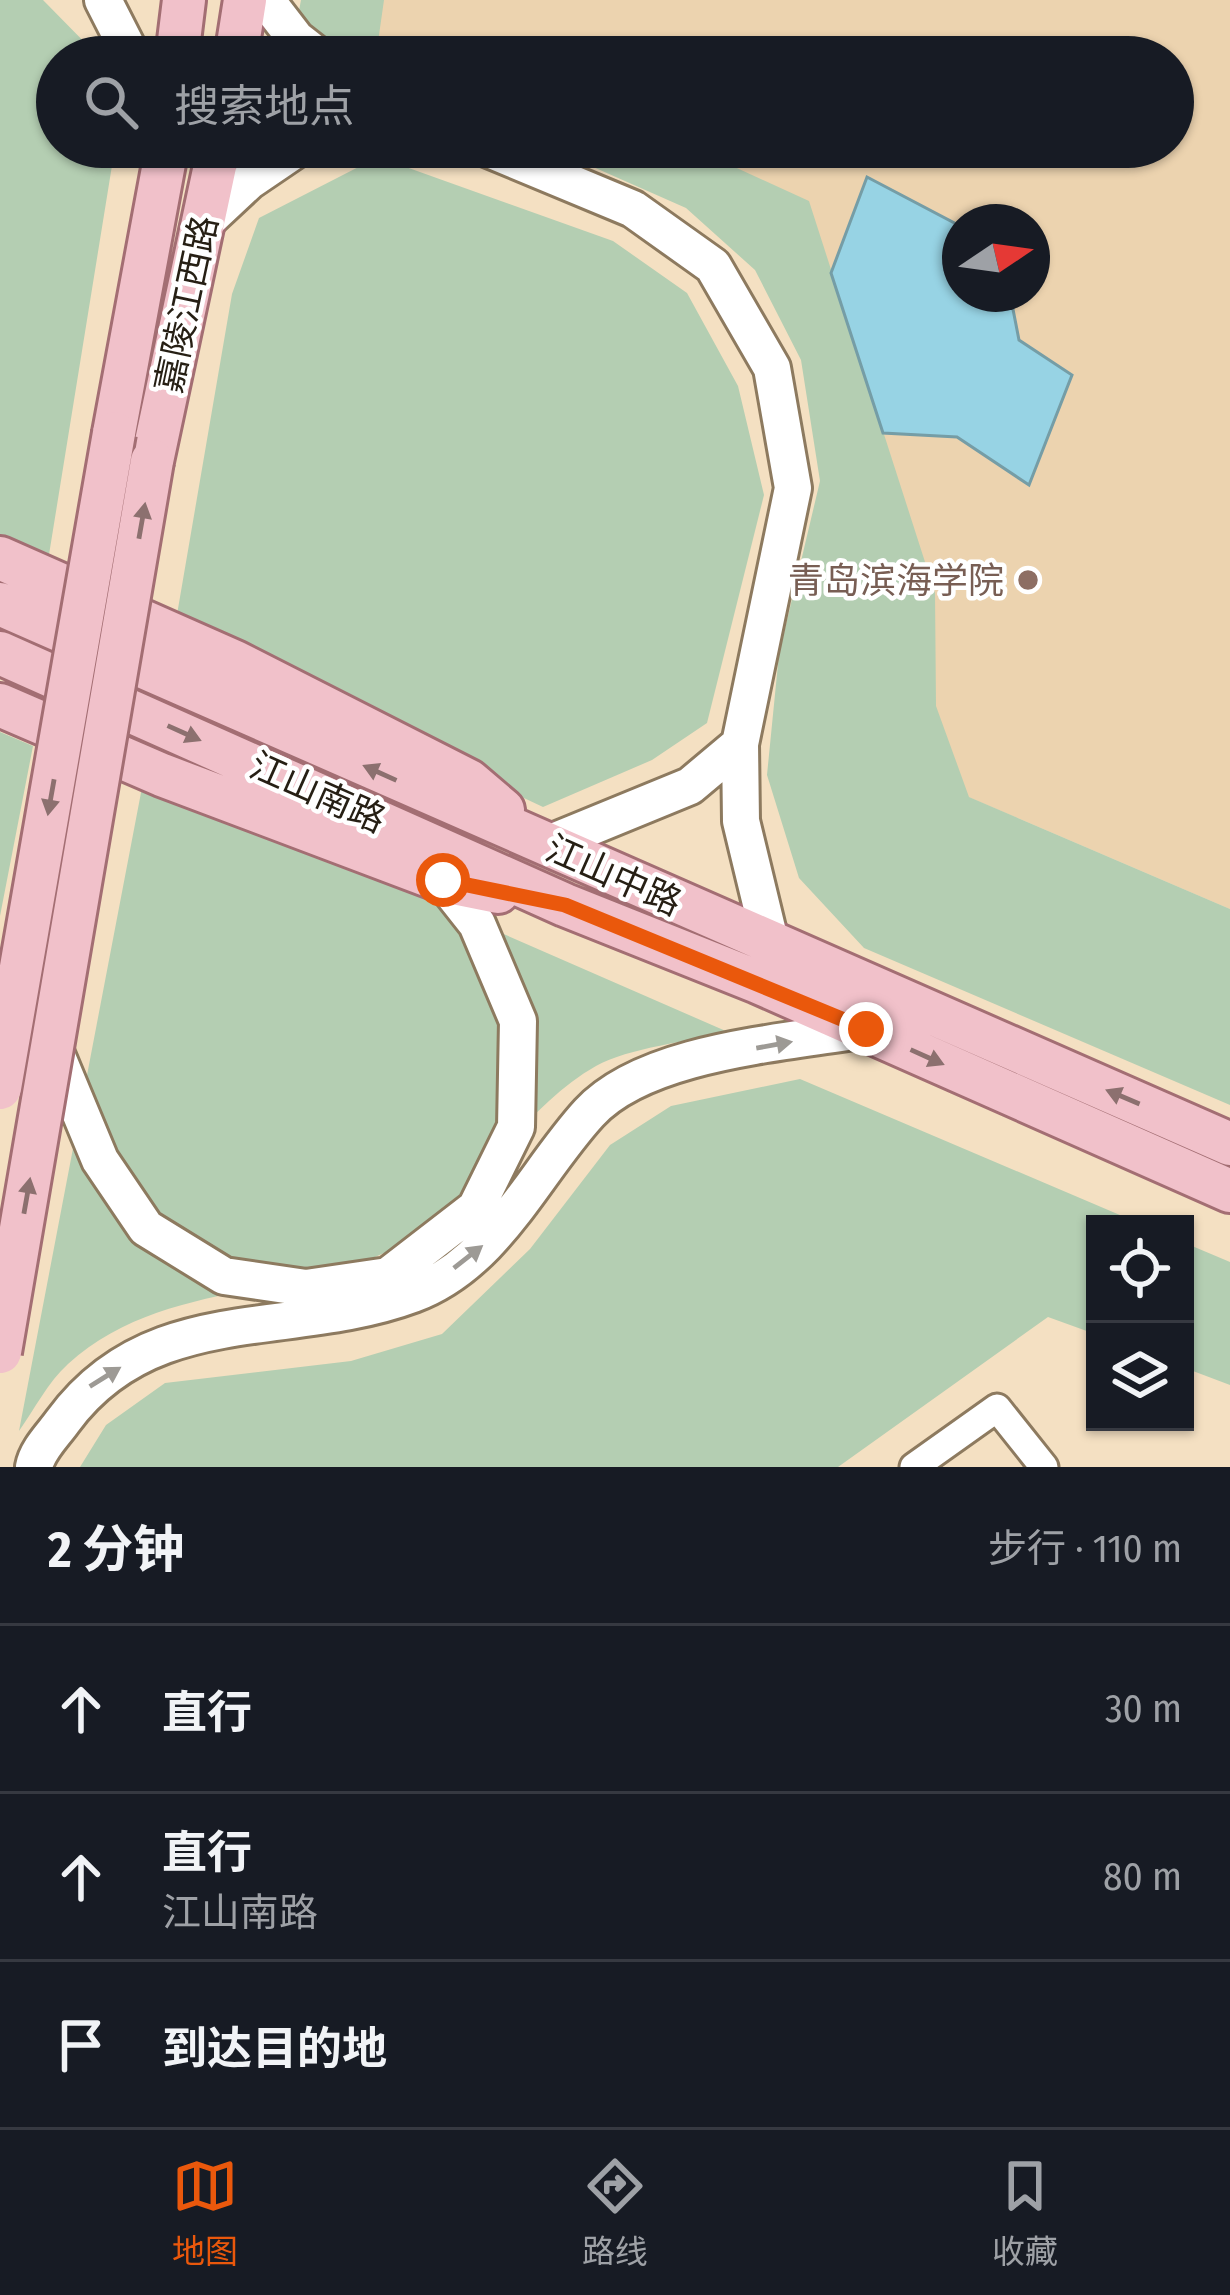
<!DOCTYPE html>
<html lang="zh">
<head>
<meta charset="utf-8">
<style>
  body { margin:0; font-family:"Fira Sans Condensed","Noto Sans SC",sans-serif; background:#242831; color:#f1f3f6 }
  .controls { position:absolute; right:36px; bottom:36px; display:grid; overflow:hidden; border-radius:0px; box-shadow:0 3px 9px #0004 }
  .controls button { width:108px; height:108px; display:grid; place-items:center; padding:0; border:0; border-bottom:3px solid #363941; background:#171b24; color:#f1f3f6; font:60px sans-serif }
  .compass { position:absolute; left:942px; top:204px; width:108px; height:108px; border-radius:50%; background:#171b24; box-shadow:0 3px 9px #0004; rotate:77deg }
  .stop { position:absolute; width:36px; height:36px; margin:-27px; border:9px solid #ea580c; border-radius:50%; background:#fff }
  .stop.end { background:#ea580c; border-color:#fff; box-shadow:0 3px 12px #0008 }
  .list { margin:0; padding:0; list-style:none }
  h2 { display:flex; justify-content:space-between; align-items:center; height:156px; margin:0; padding:0 48px; font-size:51px }
  h2 small { font-size:39px; font-weight:400; color:#9ea1a6 }
  .list li { display:grid; grid-template-columns:78px 1fr auto; gap:36px; align-items:center; box-sizing:border-box; height:168px; padding:0 48px; border-top:3px solid #363941 }
  .list b { display:block; font-size:45px; white-space:nowrap }
  .list p { margin:0; font-size:39px; white-space:nowrap; color:#9ea1a6 }
  .list em { font-size:39px; font-style:normal; color:#9ea1a6 }
  .icon { flex:none; width:66px; height:66px; fill:none; stroke:currentColor; stroke-width:2; stroke-linecap:round; stroke-linejoin:round }
  .map { position:relative; flex:none; width:1230px; height:1467px; overflow:hidden }
  .search { position:absolute; background:#171b24; box-shadow:0 3px 9px #0004; left:36px; right:36px; top:36px; height:132px; display:flex; align-items:center; gap:30px; box-sizing:border-box; padding:0 42px; border-radius:66px; color:#9ea1a6; font-size:45px }
  .sheet { height:660px; background:#171b24 }
  nav { display:flex; justify-content:space-around; align-items:center; box-sizing:border-box; height:168px; border-top:3px solid #363941; background:#171b24; font-size:33px; color:#9ea1a6 }
  nav a { display:grid; justify-items:center; gap:6px }
  nav .on { color:#ea580c }
  .map>svg:first-child { display:block }
</style>
</head>
<body>
<div class="map">
<svg width="1230" height="1467" viewBox="0 0 1230 1467">
  <rect width="100%" height="100%" fill="#f4e0c2"/>
  <path fill="#ecd3af" fill-rule="evenodd" d="M 323,0 L 1230,0 L 1230,909 L 798,724 L 853,437 L 771,215 L 617,147 L 1173,147 L 1173,57 L 411,57 L 321,18 ZM 960,222 L 1032,222 L 1032,294 L 960,294 Z"/>
  <path fill="#b4ceb2" d="M 0,0 L 43,0 L 99,57 L 57,57 L 57,147 L 115,147 L 47,567 L 0,546 Z
    M 301,0 L 384,0 L 378,42 L 423,57 L 341,57 L 298,16 Z
    M 548,147 L 691,147 L 809,201 L 935,593 L 936,706 L 969,797 L 1230,909 L 1230,1105 L 864,948 L 799,878 L 767,775 L 779,654 L 820,481 L 801,360 L 755,270 L 686,208 Z
    M 378,157 L 613,241 L 687,293 L 738,386 L 764,495 L 707,723 L 652,760 L 543,807 L 174,632 L 232,294 L 259,218 Z
    M 0,732 L 33,746 L 0,916 Z
    M 144,777 L 728,1032 C 691,1041 628,1048 596,1066 C 511,1114 466,1221 375,1257 C 273,1298 154,1286 68,1364 C 48,1382 34,1410 19,1431 Z
    M 800,1079 L 1141,1224 L 1095,1224 L 1095,1334 L 1048,1317 L 838,1467 L 80,1467 L 106,1425 L 165,1383 L 351,1361 L 442,1334 L 530,1249 L 610,1145 L 671,1106 Z
    M 1185,1243 L 1230,1262 L 1230,1385 L 1185,1368 Z"/>
  <path fill="#97d3e4" stroke="#759da6" stroke-width="3" d="M 867,177 L 960,226 L 960,294 L 1010,294 L 1019,340 L 1072,375 L 1029,485 L 957,437 L 883,433 L 831,273 Z"/>
  <g fill="none" stroke-linecap="round" stroke-linejoin="round">
    <defs>
      <path id="street" d="M 914,1467 L 997,1408 L 1044,1467"/>
      <path id="secondary" d="M 103,0 L 132,57
        M 266,0 L 296,39 L 319,57
        M 484,147 L 633,209 L 713,266 L 772,368 L 793,488 L 740,744 L 741,821 L 771,945
        M 204,223 L 249,181 L 299,147
        M 546,845 L 690,786 L 740,744
        M 53,1047 L 100,1160 L 146,1228 L 224,1276 L 306,1288 L 388,1276 L 476,1208 L 516,1127 L 518,1021 L 477,924 L 443,881
        M 34,1467 C 37,1450 53,1435 63,1421 C 152,1300 290,1340 413,1294 C 496,1263 533,1174 589,1113 C 646,1051 786,1043 865,1029"/>
      <path id="primary" d="M 177,57 L 184,0
        M 236,57 L 245,0
        M 114,433 L 167,147
        M 152,461 L 219,147
        M 0,558 L 235,662 L 469,781 L 503,810
        M 0,604 L 1230,1144
        M 0,653 L 565,905 L 758,982 L 1230,1191
        M 0,705 L 162,775 L 443,881 L 498,892"/>
    </defs>
    <use href="#street" stroke="#8d7a5f" stroke-width="33"/>
    <use href="#secondary" stroke="#8d7a5f" stroke-width="42"/>
    <use href="#primary" stroke="#a36e73" stroke-width="48"/>
    <use href="#street" stroke="#fff" stroke-width="27"/>
    <use href="#secondary" stroke="#fff" stroke-width="36"/>
    <use href="#primary" stroke="#f1c1ca" stroke-width="42"/>
    <defs>
      <path id="primary-bridge" d="M 0,1088 L 114,433
        M 0,1352 L 152,461"/>
    </defs>
    <use href="#primary-bridge" stroke="#a36e73" stroke-width="48" stroke-linecap="butt"/>
    <use href="#primary-bridge" stroke="#f1c1ca" stroke-width="42"/>
  </g>
  <defs><path id="oneway-solid" d="M-6-.8H1V-3.2L6.5 0L1 3.2V.8H-6Z" transform="scale(3)"/></defs>
  <g fill="#8c706f">
    <use href="#oneway-solid" transform="translate(142 521) rotate(-80)"/>
    <use href="#oneway-solid" transform="translate(184 733) rotate(24)"/>
    <use href="#oneway-solid" transform="translate(380 773) rotate(-156)"/>
    <use href="#oneway-solid" transform="translate(51 797) rotate(100)"/>
    <use href="#oneway-solid" transform="translate(927 1057) rotate(24)"/>
    <use href="#oneway-solid" transform="translate(1123 1097) rotate(-157)"/>
    <use href="#oneway-solid" transform="translate(27 1196) rotate(-80)"/>
  </g>
  <g fill="#9d9a95">
    <use href="#oneway-solid" transform="translate(774 1045) rotate(-10)"/>
    <use href="#oneway-solid" transform="translate(468 1257) rotate(-38)"/>
    <use href="#oneway-solid" transform="translate(105 1377) rotate(-32)"/>
  </g>
  <g fill="none" stroke-linecap="round" stroke-linejoin="round">
    <path stroke="#ea580c" stroke-width="15" d="M 443,880 L 565,905 L 866,1029"/>
  </g>
  <circle fill="#8d6e63" stroke="#fff" stroke-width="4.5" cx="1028" cy="580" r="12"/>
  <g text-anchor="middle" stroke-width="9" stroke-linejoin="round" paint-order="stroke">
    <g font-size="36" fill="#261f14" stroke="#fff">
      <text transform="translate(186 304) rotate(-78)" y="13">嘉陵江西路</text>
      <text transform="translate(318 792) rotate(24)" y="13">江山南路</text>
      <text transform="translate(614 875) rotate(24)" y="13">江山中路</text>
    </g>
    <g font-size="36" fill="#785e54" stroke="#fff" text-anchor="end">
      <text x="1004" y="593">青岛滨海学院</text>
    </g>
  </g>
</svg>
<div class="controls">
<button><svg class="icon" aria-label="locate" viewBox="0 0 24 24"><circle cx="12" cy="12" r="6"/><path d="M12 2v4M12 18v4M2 12h4M18 12h4"/></svg></button>
<button><svg class="icon" aria-label="layers" viewBox="0 0 24 24"><path d="M12 4l9 5-9 5-9-5zM3 14l9 5 9-5"/></svg></button>
</div>
<svg class="compass" viewBox="-18 -18 36 36"><path d="M0-13l5 13h-10z" fill="#e53935"/><path d="M0 13l5-13h-10z" fill="#9ea1a6"/></svg>
<div class="stop" style="left:443px;top:880px"></div>
<div class="stop end" style="left:866px;top:1029px"></div>
<div class="search"><svg class="icon" aria-label="search" viewBox="0 0 24 24"><circle cx="10" cy="10" r="6"/><path d="M15 15l6 6"/></svg>搜索地点</div>
</div>
<section class="sheet">
<h2>2 分钟<small>步行 · 110 m</small></h2>
<ul class="list">
<li><svg class="icon" aria-label="ahead" viewBox="0 0 24 24"><path d="M12 20V5M6 11l6-6 6 6"/></svg><div><b>直行</b></div><em>30 m</em></li>
<li><svg class="icon" aria-label="ahead" viewBox="0 0 24 24"><path d="M12 20V5M6 11l6-6 6 6"/></svg><div><b>直行</b><p>江山南路</p></div><em>80 m</em></li>
<li><svg class="icon" aria-label="arrive" viewBox="0 0 24 24"><path d="M6 21V4h12l-3 4 3 4H6"/></svg><div><b>到达目的地</b></div></li>
</ul>
</section>
<nav>
<a class="on"><svg class="icon" aria-label="map" viewBox="0 0 24 24"><path d="M3 6l6-2 6 2 6-2v14l-6 2-6-2-6 2zM9 4v14M15 6v14"/></svg>地图</a>
<a><svg class="icon" aria-label="directions" viewBox="0 0 24 24"><path d="M12 3l9 9-9 9-9-9zM9 14v-3h6M13 9l2 2-2 2"/></svg>路线</a>
<a><svg class="icon" aria-label="saved" viewBox="0 0 24 24"><path d="M7 4h10v16l-5-4-5 4z"/></svg>收藏</a>
</nav>
</body>
</html>
